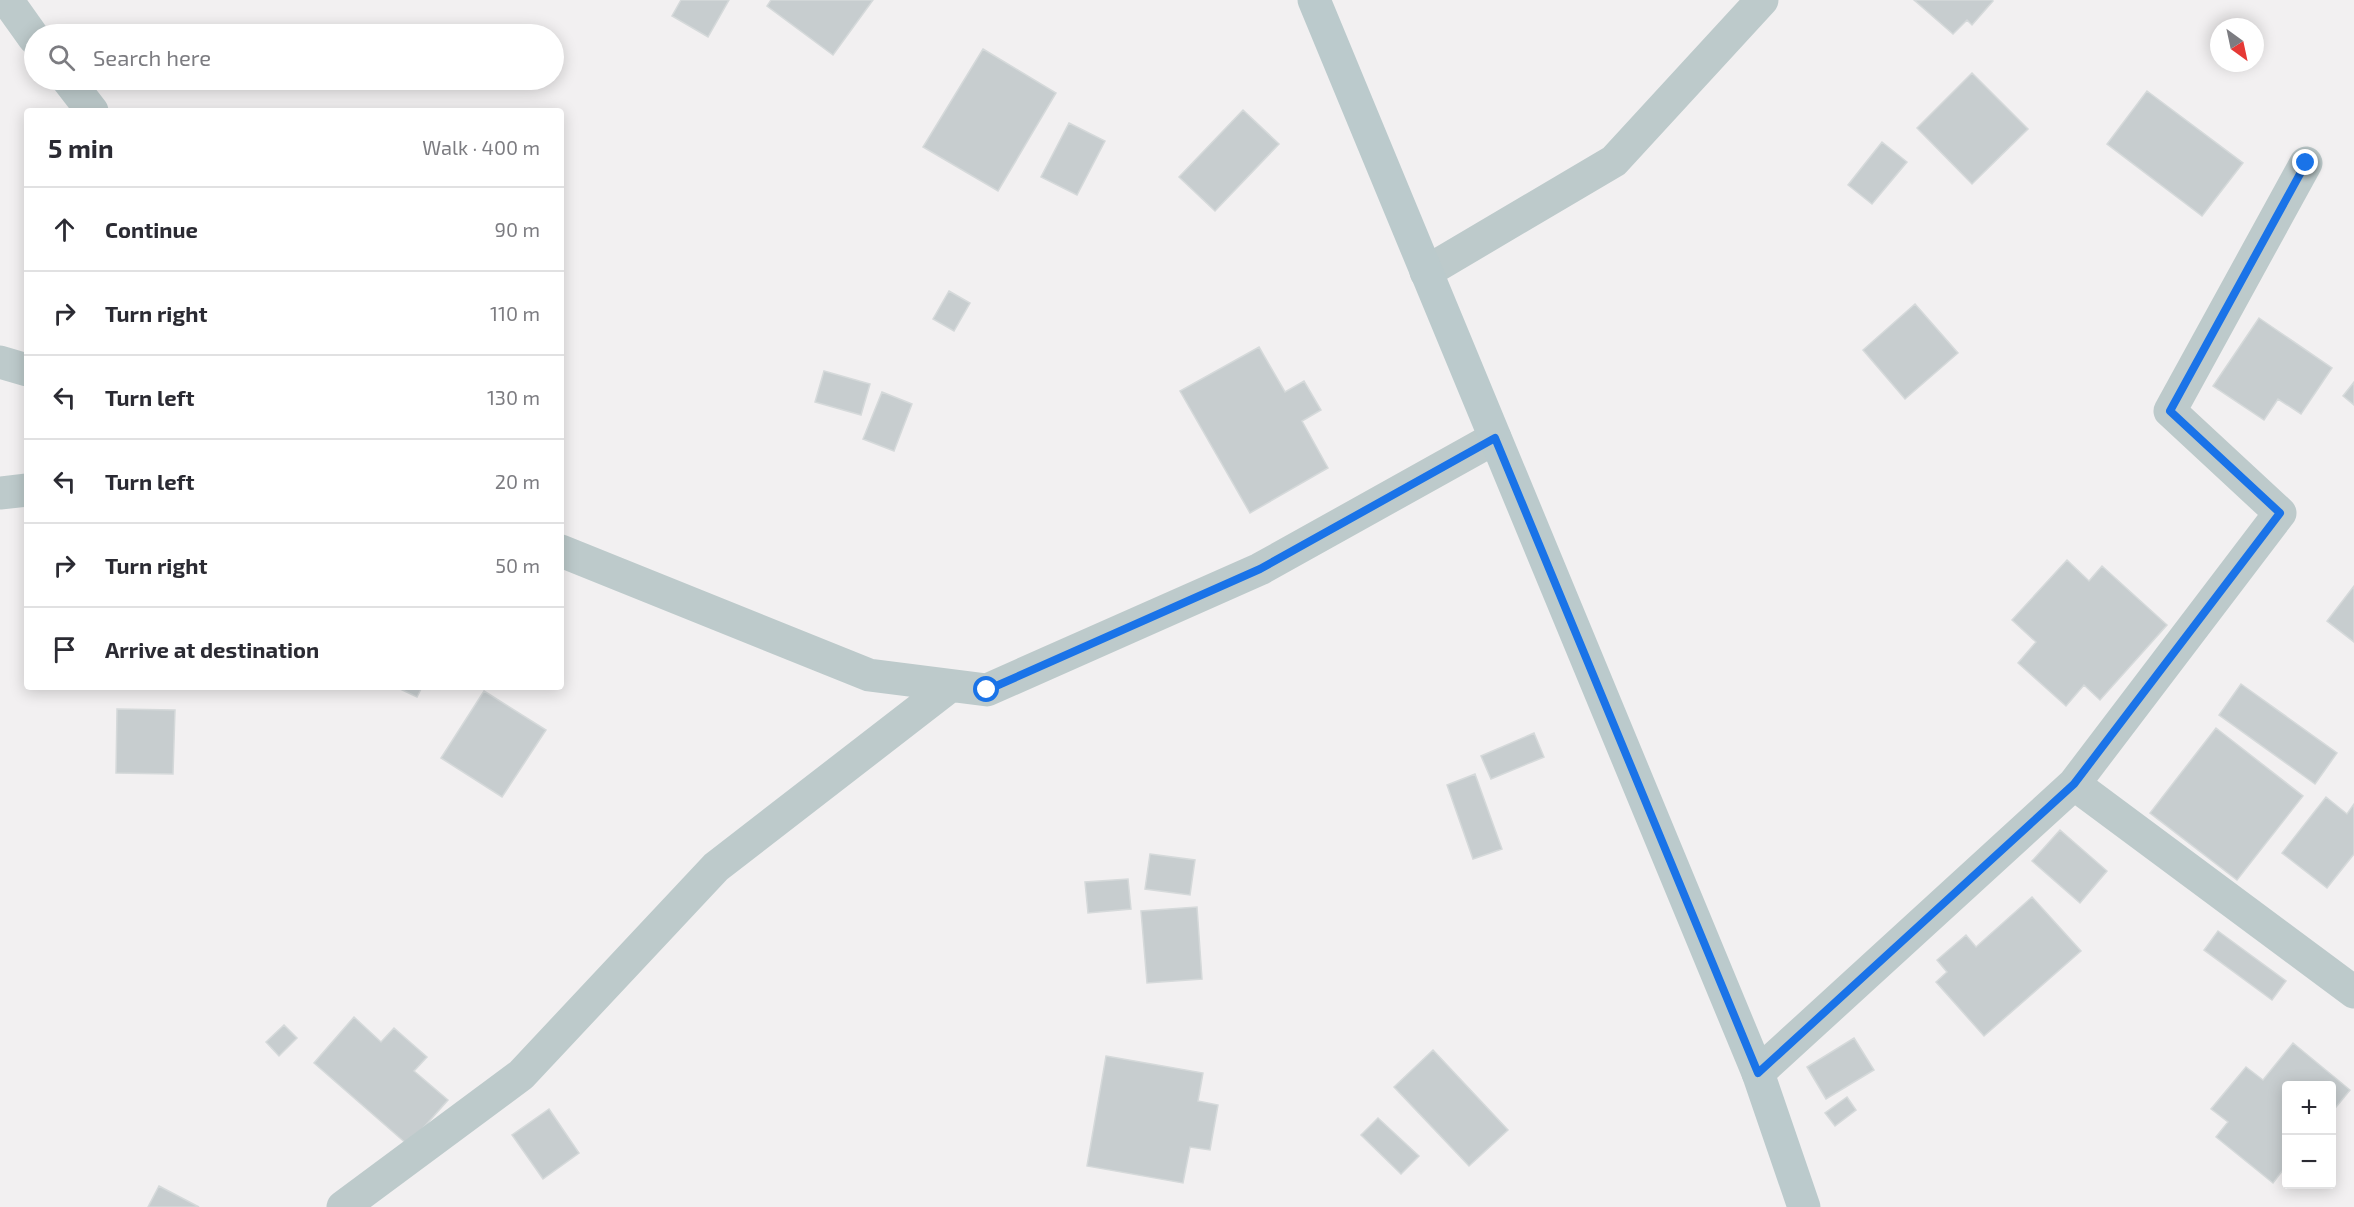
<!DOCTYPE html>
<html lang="en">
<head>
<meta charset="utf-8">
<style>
  body { margin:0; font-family:"Exo 2",sans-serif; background:#f2f2f3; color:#2b2b33 }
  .controls { position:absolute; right:18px; bottom:18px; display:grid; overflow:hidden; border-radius:6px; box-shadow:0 3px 15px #0003 }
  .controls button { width:54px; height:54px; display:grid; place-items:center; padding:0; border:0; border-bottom:2px solid #e1e1e2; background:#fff; color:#2b2b33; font:30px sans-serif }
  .compass { position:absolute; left:2210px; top:18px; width:54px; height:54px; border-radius:50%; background:#fff; box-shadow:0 3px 15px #0003; rotate:147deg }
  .stop { position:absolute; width:18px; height:18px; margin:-14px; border:4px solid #1a73e8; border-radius:50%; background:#fff }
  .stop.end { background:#1a73e8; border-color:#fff; box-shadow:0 2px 6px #0008 }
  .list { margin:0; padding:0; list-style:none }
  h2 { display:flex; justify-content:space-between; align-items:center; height:78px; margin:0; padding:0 24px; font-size:26px }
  h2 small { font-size:20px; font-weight:400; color:#7c7c81 }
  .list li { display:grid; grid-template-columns:39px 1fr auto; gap:18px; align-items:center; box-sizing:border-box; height:84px; padding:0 24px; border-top:2px solid #e1e1e2 }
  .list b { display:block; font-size:22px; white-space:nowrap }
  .list em { font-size:20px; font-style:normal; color:#7c7c81 }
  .icon { flex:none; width:33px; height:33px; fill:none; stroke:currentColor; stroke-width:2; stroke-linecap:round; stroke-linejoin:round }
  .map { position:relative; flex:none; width:2354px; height:1207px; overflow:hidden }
  .search { position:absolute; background:#fff; box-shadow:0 3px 15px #0003; left:24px; top:24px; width:540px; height:66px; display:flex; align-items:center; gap:15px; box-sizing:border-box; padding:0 21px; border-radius:33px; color:#7c7c81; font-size:22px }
  .panel { position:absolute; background:#fff; box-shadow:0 3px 15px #0003; left:24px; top:108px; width:540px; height:582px; border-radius:6px }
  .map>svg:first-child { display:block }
</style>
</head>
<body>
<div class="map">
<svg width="2354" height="1207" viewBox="0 0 2354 1207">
  <rect width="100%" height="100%" fill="#f2f0f1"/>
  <path fill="#c7cdcf" stroke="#d5d9da" stroke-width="1.5" d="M 681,0 L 729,0 L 708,37 L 672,16 Z
    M 771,0 L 873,0 L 833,55 L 767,6 Z
    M 1914,0 L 1992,0 L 1993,1 L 1972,25 L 1967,20 L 1953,34 Z
    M 983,49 L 1056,93 L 998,191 L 923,147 Z
    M 1972,73 L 2028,129 L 1972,184 L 1917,128 Z
    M 2147,91 L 2243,163 L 2202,216 L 2107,144 Z
    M 1243,110 L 1279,144 L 1215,211 L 1179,177 Z
    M 1069,123 L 1105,141 L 1077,195 L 1041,177 Z
    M 1882,142 L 1907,162 L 1872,204 L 1848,185 Z
    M 949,291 L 970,303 L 954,331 L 933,319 Z
    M 1915,304 L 1958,353 L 1905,399 L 1863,350 Z
    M 2259,318 L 2332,368 L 2301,414 L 2278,399 L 2264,420 L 2213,386 Z
    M 1259,347 L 1285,392 L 1304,381 L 1321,410 L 1302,421 L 1328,468 L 1250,513 L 1180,391 Z
    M 824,371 L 870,384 L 861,415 L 815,402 Z
    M 2354,382 L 2354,405 L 2343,396 Z
    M 882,392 L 912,404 L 894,451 L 863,439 Z
    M 2067,560 L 2089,581 L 2102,566 L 2167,625 L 2100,700 L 2084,685 L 2066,706 L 2018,663 L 2036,642 L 2012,620 Z
    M 2354,586 L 2354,642 L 2327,621 Z
    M 2241,684 L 2337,753 L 2315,784 L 2219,715 Z
    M 396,687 L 422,687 L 417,697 Z
    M 484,691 L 546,730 L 502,797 L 441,758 Z
    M 117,709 L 175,710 L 173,774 L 116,773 Z
    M 2216,728 L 2303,796 L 2237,880 L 2150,813 Z
    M 1534,733 L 1544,757 L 1491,779 L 1481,756 Z
    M 1475,774 L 1502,849 L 1473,859 L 1447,785 Z
    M 2326,797 L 2347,814 L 2354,804 L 2354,854 L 2327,888 L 2282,853 Z
    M 2060,830 L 2107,871 L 2080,903 L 2032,861 Z
    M 1150,854 L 1195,860 L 1190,895 L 1145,889 Z
    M 1128,879 L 1131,909 L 1088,913 L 1085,882 Z
    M 2032,897 L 2081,951 L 1984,1036 L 1936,982 L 1947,972 L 1937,960 L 1966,935 L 1976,947 Z
    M 1197,907 L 1202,979 L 1147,983 L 1141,911 Z
    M 2218,931 L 2286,981 L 2272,1000 L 2204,950 Z
    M 354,1017 L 381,1042 L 394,1028 L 427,1057 L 414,1071 L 448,1100 L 408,1145 L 314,1063 Z
    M 284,1025 L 297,1038 L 279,1056 L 266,1042 Z
    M 1854,1038 L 1874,1070 L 1826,1099 L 1807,1067 Z
    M 2293,1043 L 2350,1090 L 2332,1112 L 2332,1086 L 2286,1086 L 2286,1166 L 2273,1183 L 2216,1137 L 2228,1122 L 2211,1109 L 2246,1067 L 2263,1080 Z
    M 1433,1050 L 1508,1130 L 1469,1166 L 1394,1087 Z
    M 1106,1056 L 1203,1073 L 1198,1101 L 1218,1105 L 1210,1150 L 1190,1147 L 1183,1183 L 1087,1166 Z
    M 1847,1097 L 1856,1110 L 1835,1126 L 1825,1113 Z
    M 549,1109 L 579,1153 L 543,1179 L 512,1135 Z
    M 1378,1118 L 1419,1156 L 1401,1174 L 1361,1135 Z
    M 159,1186 L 199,1207 L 148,1207 Z"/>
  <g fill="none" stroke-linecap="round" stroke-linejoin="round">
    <path stroke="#bdcacb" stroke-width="33" d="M 7,0 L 34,38
      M 68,80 L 92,111
      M 1426,272 L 1614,161 L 1762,0
      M 0,362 L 27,370
      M 0,493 L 27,490
      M 561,551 L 869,675 L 987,690 L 1260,569 L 1495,438
      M 2074,784 L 2280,513 L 2170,411 L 2306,163
      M 1758,1073 L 2074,784 L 2354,992
      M 343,1207 L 521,1075 L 716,867 L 950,686"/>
    <path stroke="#bbcacc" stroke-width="33" d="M 1314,0 L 1758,1073 L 1804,1207"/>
  </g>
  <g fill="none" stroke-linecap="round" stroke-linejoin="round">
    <path stroke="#1a73e8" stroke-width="8" d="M 987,690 L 1260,569 L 1495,438 L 1758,1073 L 2074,784 L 2280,513 L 2170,411 L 2306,163"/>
  </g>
</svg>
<div class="controls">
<button>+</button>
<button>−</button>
</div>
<svg class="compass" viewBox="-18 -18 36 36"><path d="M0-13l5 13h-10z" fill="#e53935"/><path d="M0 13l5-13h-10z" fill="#7c7c81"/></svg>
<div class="stop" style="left:987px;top:690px"></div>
<div class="stop end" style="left:2306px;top:163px"></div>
<div class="search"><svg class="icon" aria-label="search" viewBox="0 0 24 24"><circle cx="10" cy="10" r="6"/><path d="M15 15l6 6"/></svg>Search here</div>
<section class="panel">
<h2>5 min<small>Walk · 400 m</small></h2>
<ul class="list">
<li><svg class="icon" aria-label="ahead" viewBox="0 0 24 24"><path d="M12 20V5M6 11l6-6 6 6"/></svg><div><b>Continue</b></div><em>90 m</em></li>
<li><svg class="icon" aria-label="right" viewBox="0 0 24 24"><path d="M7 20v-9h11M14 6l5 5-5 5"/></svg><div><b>Turn right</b></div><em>110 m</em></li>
<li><svg class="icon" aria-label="left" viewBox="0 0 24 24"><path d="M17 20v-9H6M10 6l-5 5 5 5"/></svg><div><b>Turn left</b></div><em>130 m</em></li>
<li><svg class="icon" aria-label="left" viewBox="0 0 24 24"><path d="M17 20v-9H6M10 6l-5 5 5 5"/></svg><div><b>Turn left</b></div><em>20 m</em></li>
<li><svg class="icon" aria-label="right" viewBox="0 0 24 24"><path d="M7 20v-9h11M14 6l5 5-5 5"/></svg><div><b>Turn right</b></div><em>50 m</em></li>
<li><svg class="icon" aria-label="arrive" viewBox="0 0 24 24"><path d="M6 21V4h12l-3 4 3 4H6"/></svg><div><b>Arrive at destination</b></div></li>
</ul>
</section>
</div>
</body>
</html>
